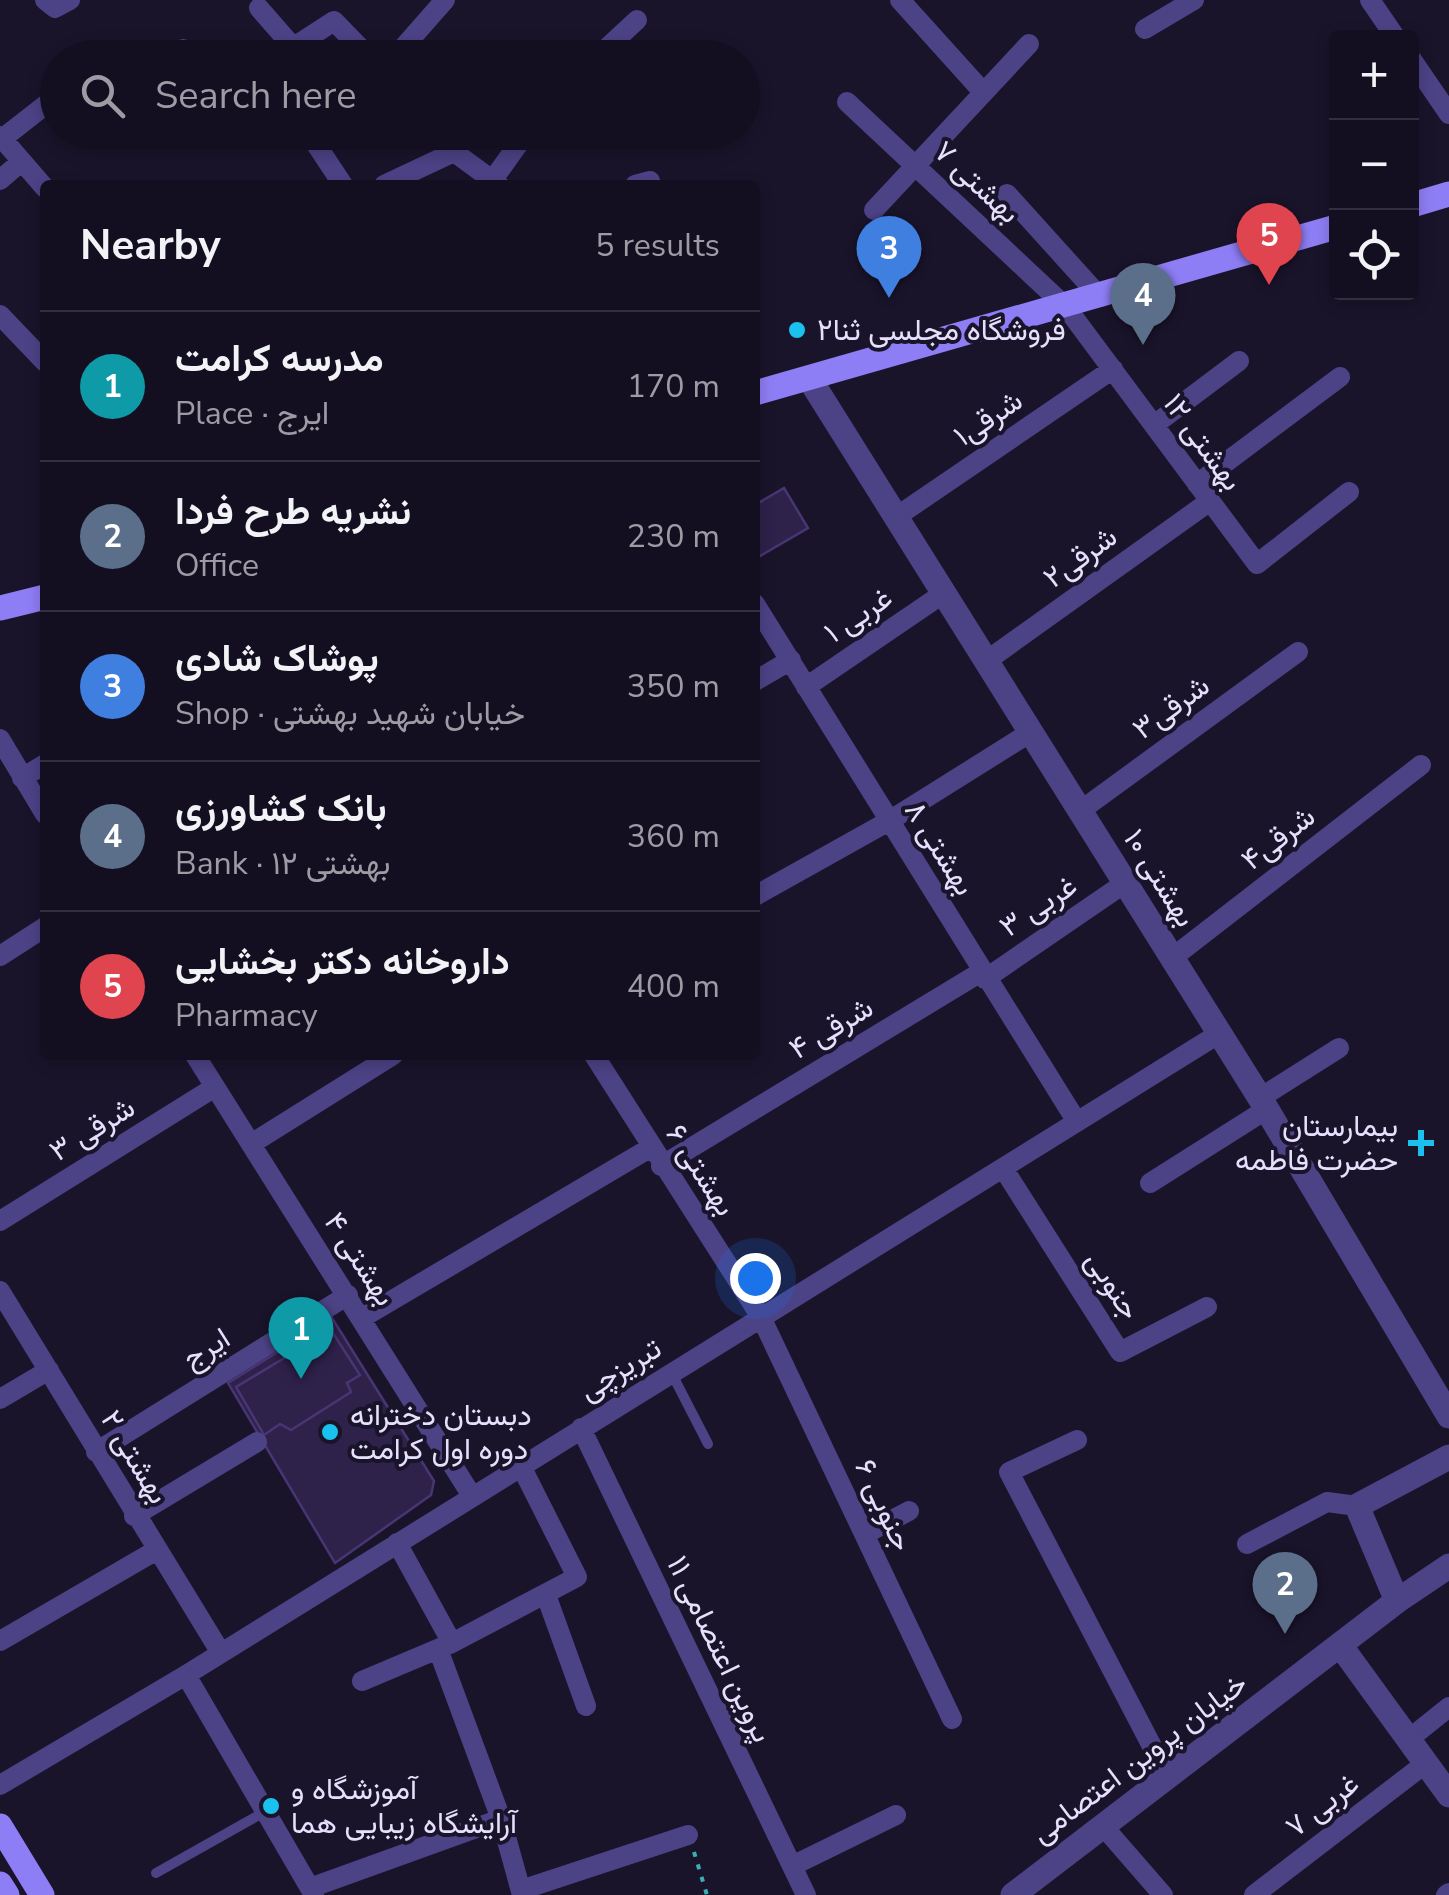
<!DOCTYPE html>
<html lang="en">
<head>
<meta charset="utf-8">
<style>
  body { margin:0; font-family:"Nunito Sans",Vazirmatn,sans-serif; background:#211d2d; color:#f1f3f6 }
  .controls { position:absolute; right:30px; top:30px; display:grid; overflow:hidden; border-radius:10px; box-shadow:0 5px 15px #0003 }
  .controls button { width:90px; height:90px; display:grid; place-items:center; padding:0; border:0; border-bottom:2px solid #332f3e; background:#140f20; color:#f1f3f6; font:50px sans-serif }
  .you { position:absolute; left:755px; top:1278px; width:35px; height:35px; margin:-25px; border:8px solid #fff; border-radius:50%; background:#1a73e8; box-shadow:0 0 0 15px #1a73e833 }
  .badge { display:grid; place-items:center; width:65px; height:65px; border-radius:50%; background:#1bc1ee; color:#fff; font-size:32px; font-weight:700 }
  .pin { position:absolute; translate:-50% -82px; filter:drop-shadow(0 2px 5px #0008) }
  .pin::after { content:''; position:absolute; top:52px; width:35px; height:30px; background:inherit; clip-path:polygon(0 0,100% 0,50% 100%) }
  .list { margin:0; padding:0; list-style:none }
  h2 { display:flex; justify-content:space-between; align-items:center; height:130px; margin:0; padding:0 40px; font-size:42px }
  h2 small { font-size:32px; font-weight:400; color:#9d9ca5 }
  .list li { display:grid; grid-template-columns:65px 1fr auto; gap:30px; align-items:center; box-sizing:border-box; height:150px; padding:0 40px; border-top:2px solid #332f3e }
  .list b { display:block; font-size:38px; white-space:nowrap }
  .list p { margin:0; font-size:32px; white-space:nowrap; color:#9d9ca5 }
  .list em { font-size:32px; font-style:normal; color:#9d9ca5 }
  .icon { flex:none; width:55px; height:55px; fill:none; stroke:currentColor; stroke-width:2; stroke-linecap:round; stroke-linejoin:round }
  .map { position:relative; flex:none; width:1449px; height:1895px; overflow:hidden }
  .search { position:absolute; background:#140f20; box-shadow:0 5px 15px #0003; left:40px; top:40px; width:720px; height:110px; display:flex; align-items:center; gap:25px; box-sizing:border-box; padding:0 35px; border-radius:55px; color:#9d9ca5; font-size:38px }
  .panel { position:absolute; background:#140f20; box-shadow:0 5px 15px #0003; left:40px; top:180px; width:720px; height:880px; border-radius:10px }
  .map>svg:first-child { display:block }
</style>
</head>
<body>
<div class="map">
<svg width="1449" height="1895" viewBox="0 0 1449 1895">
  <rect width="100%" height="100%" fill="#1a142b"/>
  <path fill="#2e214a" stroke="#483574" stroke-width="2.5" d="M 784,488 L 808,528 L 755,559 L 755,505 Z
    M 332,1318 L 434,1481 L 431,1495 L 335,1563 L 228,1383 Z
    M 331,1330 L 360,1375 L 347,1383 L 351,1392 L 291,1430 L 280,1424 L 264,1435 L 236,1387 Z"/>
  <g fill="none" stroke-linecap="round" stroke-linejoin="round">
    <path stroke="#3bafb5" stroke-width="4" stroke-dasharray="5 8" stroke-linecap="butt" d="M 694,1852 L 707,1895"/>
    <path stroke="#4c4286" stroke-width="10" d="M 672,1374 L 708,1444
      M 156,1873 L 266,1811"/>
    <path stroke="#4c4286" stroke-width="20" d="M 45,0 L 55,8 L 70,0
      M 900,0 L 983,92
      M 1370,0 L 1396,38
      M 259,8 L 293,47
      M 1145,29 L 1194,0
      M 183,49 L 191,58
      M 277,58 L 334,21 L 370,58
      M 394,58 L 445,0
      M 596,58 L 637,20
      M 1412,60 L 1449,114
      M 847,102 L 1066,307 L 1257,564 L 1349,492
      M 308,132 L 343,185
      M 437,132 L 454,152 L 499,185
      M 0,136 L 45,188
      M 2,139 L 58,95
      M 494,178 L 527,132
      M 0,180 L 21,162
      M 384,185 L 454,152
      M 635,185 L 650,181 L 651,185
      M 1007,194 L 1100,297
      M 874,210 L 1029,44
      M 0,315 L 45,362
      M 1154,425 L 1239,361
      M 1197,484 L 1340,377
      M 896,517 L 1113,369
      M 755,604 L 1077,1122
      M 985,662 L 1210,501
      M 755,681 L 791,660
      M 806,687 L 944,593
      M 0,739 L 45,814
      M 22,778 L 45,764
      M 1080,811 L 1298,652
      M 755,896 L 889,821 L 1031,732
      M 0,956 L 45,927
      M 1172,958 L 1421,765
      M 985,979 L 1125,883
      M 195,1055 L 472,1496
      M 594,1055 L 761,1317 L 952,1719
      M 1260,1098 L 1339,1048
      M 251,1144 L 393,1055
      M 661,1166 L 981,972
      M 1003,1168 L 1120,1352 L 1207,1307
      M 1150,1183 L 1267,1109
      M 0,1221 L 215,1087
      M 0,1291 L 221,1653
      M 362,1318 L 650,1148
      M 0,1399 L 49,1370
      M 581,1428 L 806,1895
      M 1077,1440 L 1009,1472 L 1168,1777
      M 96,1452 L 348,1295
      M 134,1516 L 257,1442
      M 865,1534 L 909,1511
      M 397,1543 L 452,1643
      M 1247,1544 L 1327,1502 L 1357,1506
      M 546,1595 L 586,1706
      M 0,1641 L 155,1551
      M 438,1649 L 501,1819 L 522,1895
      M 186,1675 L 314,1895
      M 362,1681 L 452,1643 L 577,1577 L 521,1466
      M 1409,1739 L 1449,1707
      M 0,1785 L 186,1675 L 1220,1033
      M 1103,1826 L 1163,1895
      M 792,1866 L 896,1815
      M 310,1888 L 501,1819
      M 521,1890 L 688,1835
      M 1254,1895 L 1426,1763
      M 1446,1895 L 1449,1893"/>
    <path stroke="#4c4286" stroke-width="25" d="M 809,378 L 1260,1098 L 1449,1416
      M 1397,1601 L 1357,1506 L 1449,1457
      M 1340,1645 L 1449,1795
      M 1013,1895 L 1397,1601 L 1449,1566"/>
    <path stroke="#8e7ef5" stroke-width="25" d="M 1412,205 L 1449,194
      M 755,393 L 1336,227
      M 0,608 L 45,597
      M 0,1826 L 42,1895
      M 0,1884 L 7,1895"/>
  </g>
  <g fill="#1bc1ee" stroke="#1a142b" stroke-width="4">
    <circle cx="797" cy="330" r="10"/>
    <path d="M1416 1128h10v10h10v10h-10v10h-10v-10h-10v-10h10z"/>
    <circle cx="330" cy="1432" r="10"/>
    <circle cx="271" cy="1806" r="10"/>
  </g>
  <g text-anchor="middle" stroke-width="8" stroke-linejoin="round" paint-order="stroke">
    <g font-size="30" fill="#e6e0fd" stroke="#1a142b">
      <text transform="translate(977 182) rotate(43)" y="10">بهشتی ۷</text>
      <text transform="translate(988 418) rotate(-34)" y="10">شرقی۱</text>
      <text transform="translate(1203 442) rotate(54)" y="10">بهشتی ۱۲</text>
      <text transform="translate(1080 557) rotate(-36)" y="10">شرقی۲</text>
      <text transform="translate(858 615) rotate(-34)" y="10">غربی ۱</text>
      <text transform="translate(1171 707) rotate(-36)" y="10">شرقی۳</text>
      <text transform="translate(1278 838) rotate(-38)" y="10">شرقی۴</text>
      <text transform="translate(940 848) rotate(58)" y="10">بهشتی ۸</text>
      <text transform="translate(1160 878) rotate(58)" y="10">بهشتی ۱۰</text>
      <text transform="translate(1038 906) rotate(-34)" y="10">غربی ۳</text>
      <text transform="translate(831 1028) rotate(-31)" y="10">شرقی ۴</text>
      <text transform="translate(92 1129) rotate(-32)" y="10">۳ شرقی</text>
      <text transform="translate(701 1170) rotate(57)" y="10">بهشتی ۶</text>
      <text transform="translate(360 1259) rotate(57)" y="10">بهشتی ۴</text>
      <text transform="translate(1113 1285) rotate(57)" y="10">جنوبی</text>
      <text transform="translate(206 1348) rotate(-32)" y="10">ایرج</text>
      <text transform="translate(620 1369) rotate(-32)" y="10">تبریزچی</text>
      <text transform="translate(135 1457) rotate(59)" y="10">بهشتی ۲</text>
      <text transform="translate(884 1505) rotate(65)" y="10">جنوبی ۶</text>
      <text transform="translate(720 1649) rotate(64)" y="10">پروین اعتصامی ۱۱</text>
      <text transform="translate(1139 1758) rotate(-37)" y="10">خیابان پروین اعتصامی</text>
      <text transform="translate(1322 1805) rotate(-38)" y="10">غربی ۷</text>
    </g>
    <g font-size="30" fill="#e6e0fd" stroke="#1a142b" text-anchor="start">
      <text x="817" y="340">فروشگاه مجلسی ثنا۲</text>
      <text x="1398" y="1136" text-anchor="end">بیمارستان<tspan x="1398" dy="34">حضرت فاطمه</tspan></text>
      <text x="350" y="1425">دبستان دخترانه<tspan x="350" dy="34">دوره اول کرامت</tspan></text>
      <text x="291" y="1799">آموزشگاه و<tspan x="291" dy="34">آرایشگاه زیبایی هما</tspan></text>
    </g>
  </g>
</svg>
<div class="controls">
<button>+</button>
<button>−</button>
<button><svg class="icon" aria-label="locate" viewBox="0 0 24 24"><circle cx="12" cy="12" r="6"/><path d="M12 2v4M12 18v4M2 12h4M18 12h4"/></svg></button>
</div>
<div class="you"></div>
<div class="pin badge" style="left:301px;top:1379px;background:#0f9aa8">1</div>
<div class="pin badge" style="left:1285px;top:1634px;background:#5c6f8a">2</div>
<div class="pin badge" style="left:889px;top:298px;background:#3f7fe0">3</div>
<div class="pin badge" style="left:1143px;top:345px;background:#5c6f8a">4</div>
<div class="pin badge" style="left:1269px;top:285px;background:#e0444e">5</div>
<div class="search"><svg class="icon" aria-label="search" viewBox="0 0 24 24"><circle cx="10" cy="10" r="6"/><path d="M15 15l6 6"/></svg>Search here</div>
<section class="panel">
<h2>Nearby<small>5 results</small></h2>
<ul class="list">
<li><span class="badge" style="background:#0f9aa8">1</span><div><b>مدرسه کرامت</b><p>Place · ایرج</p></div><em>170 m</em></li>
<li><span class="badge" style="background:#5c6f8a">2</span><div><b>نشریه طرح فردا</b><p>Office</p></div><em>230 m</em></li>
<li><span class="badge" style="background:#3f7fe0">3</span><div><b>پوشاک شادی</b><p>Shop · خیابان شهید بهشتی</p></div><em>350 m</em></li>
<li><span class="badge" style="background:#5c6f8a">4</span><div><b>بانک کشاورزی</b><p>Bank · بهشتی ۱۲</p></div><em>360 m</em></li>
<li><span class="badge" style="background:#e0444e">5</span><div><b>داروخانه دکتر بخشایی</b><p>Pharmacy</p></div><em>400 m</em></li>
</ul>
</section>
</div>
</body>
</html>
